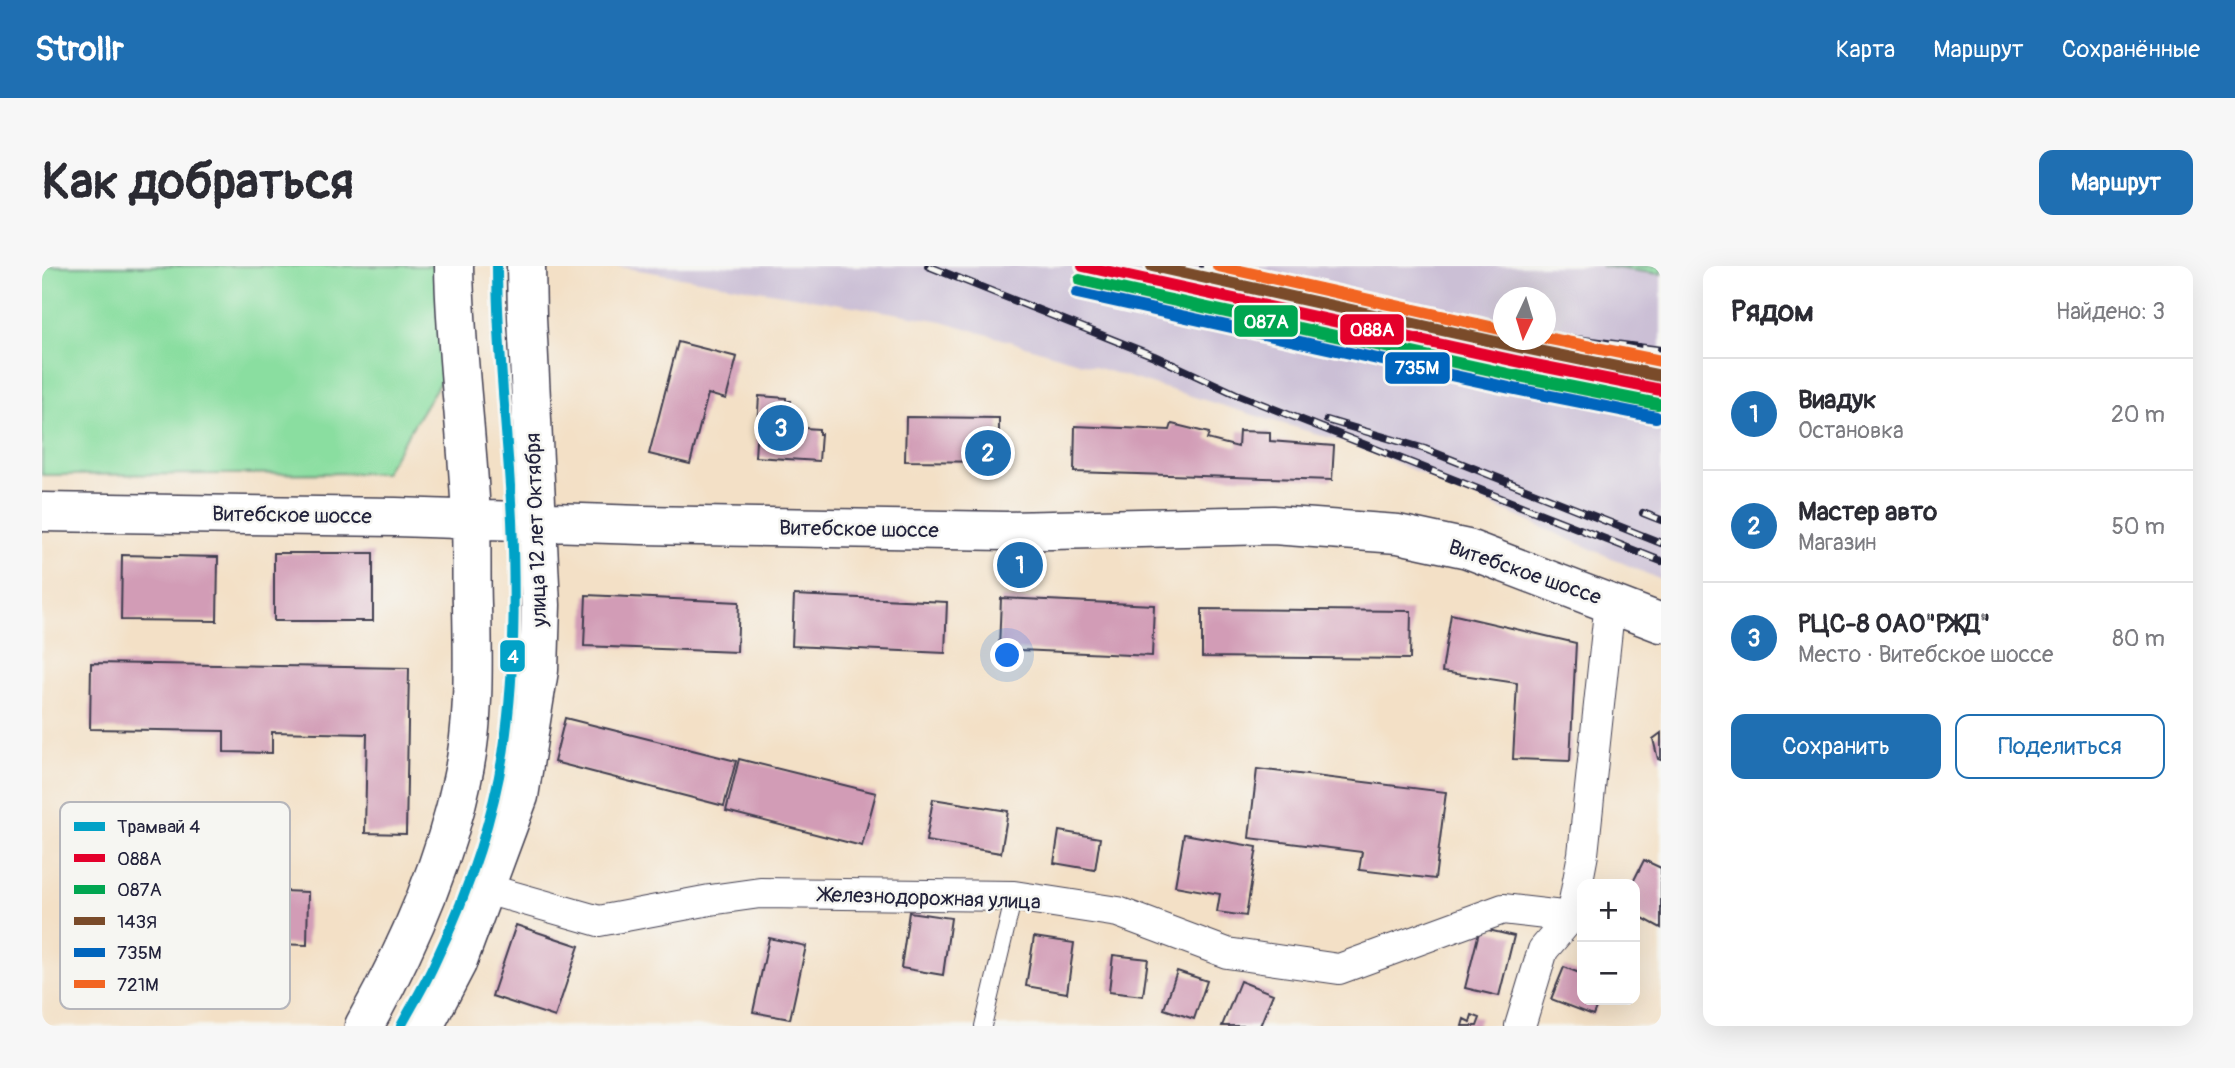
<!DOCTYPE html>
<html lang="ru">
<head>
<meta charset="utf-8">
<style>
  body { margin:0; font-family:Pangolin,sans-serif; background:#f7f7f7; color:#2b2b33 }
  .controls { position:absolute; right:21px; bottom:21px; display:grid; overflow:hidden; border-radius:14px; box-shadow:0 7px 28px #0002 }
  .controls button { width:63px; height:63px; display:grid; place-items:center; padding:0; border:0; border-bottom:2px solid #e1e1e2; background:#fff; color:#2b2b33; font:35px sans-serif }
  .compass { position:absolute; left:1451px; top:21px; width:63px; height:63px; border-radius:50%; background:#fff; box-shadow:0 7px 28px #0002; rotate:184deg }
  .you { position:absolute; left:966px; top:390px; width:24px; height:24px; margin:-18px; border:5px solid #fff; border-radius:50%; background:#1a73e8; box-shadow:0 0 0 10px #1a73e833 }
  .badge { display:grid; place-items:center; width:46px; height:46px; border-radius:50%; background:#1f6fb2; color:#fff; font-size:23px; font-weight:700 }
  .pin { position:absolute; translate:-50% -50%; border:4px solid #fff; box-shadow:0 2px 7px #0006 }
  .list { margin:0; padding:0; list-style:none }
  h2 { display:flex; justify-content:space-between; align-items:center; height:91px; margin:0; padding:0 28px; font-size:30px }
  h2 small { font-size:23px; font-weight:400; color:#7c7c81 }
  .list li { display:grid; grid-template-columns:46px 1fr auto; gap:21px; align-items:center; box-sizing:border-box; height:112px; padding:0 28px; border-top:2px solid #e1e1e2 }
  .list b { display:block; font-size:26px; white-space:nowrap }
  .list p { margin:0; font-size:23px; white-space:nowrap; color:#7c7c81 }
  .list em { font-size:23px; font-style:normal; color:#7c7c81 }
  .actions { display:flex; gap:14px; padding:21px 28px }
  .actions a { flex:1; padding:16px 0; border:2px solid #1f6fb2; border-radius:14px; text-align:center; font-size:24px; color:#1f6fb2 }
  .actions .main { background:#1f6fb2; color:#fff }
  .map { position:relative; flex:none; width:1619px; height:760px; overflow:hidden; border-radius:14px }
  header { display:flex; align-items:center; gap:42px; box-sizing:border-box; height:98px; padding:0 35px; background:#1f6fb2; color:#fff }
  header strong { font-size:33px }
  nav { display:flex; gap:38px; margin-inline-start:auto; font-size:24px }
  .intro { display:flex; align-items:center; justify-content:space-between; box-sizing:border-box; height:168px; padding:0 42px }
  h1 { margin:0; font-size:49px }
  .button { padding:18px 32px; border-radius:14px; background:#1f6fb2; color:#fff; font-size:24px; font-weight:700 }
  main { display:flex; gap:42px; padding:0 42px }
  aside { flex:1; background:#fff; border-radius:14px; box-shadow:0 7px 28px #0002 }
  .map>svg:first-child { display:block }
</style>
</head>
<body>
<header>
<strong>Strollr</strong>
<nav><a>Карта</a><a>Маршрут</a><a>Сохранённые</a></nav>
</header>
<div class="intro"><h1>Как добраться</h1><a class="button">Маршрут</a></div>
<main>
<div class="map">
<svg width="1619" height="760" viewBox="0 0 1619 760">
  <rect width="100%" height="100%" fill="#f6f6f2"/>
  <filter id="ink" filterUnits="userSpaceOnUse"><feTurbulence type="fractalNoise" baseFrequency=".0143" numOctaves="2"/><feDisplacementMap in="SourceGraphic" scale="14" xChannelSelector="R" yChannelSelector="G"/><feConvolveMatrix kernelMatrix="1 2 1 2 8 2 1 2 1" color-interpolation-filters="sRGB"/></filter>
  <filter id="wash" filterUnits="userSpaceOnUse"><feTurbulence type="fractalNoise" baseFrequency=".00686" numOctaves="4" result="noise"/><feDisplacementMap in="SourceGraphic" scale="28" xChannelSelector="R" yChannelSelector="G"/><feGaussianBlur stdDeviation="1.57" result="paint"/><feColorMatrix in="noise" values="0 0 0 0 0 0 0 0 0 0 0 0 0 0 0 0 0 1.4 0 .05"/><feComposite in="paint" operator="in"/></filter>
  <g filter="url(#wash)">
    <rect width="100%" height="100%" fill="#f3e0c6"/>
    <path fill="#cbbfd5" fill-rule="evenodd" d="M 573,0 L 1619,0 L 1619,314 L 1337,189 L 1295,174 L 900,55 ZM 1462,32 L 1504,32 L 1504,74 L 1462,74 Z"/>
    <path fill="#8adea0" stroke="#56806e" stroke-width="2" d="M 0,0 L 410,0 L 406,103 L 342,207 L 0,209 Z
      M 1558,0 L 1619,0 L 1619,8 Z"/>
    <g id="blocks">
      <path fill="#d29cb6" d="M 636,76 L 695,91 L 684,133 L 666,128 L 648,198 L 607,188 Z
        M 717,130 L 744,132 L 744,135 L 749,135 L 747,161 L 777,163 L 777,168 L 779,168 L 777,195 L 713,191 Z
        M 864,151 L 957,152 L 957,196 L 863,195 Z
        M 1130,158 L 1167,167 L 1165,173 L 1196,181 L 1197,165 L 1228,166 L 1228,175 L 1292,180 L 1290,214 L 1032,206 L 1033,160 L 1128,164 Z
        M 232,287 L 331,287 L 331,355 L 232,355 Z
        M 80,289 L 176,291 L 175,355 L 79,354 Z
        M 544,329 L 697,336 L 695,386 L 542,380 Z
        M 752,329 L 905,336 L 903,387 L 750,380 Z
        M 959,332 L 1112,339 L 1110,390 L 957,383 Z
        M 1160,343 L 1369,345 L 1368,393 L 1160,391 Z
        M 1409,348 L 1534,377 L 1528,495 L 1471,493 L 1475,417 L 1400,406 Z
        M 49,397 L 367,402 L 364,568 L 323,567 L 325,468 L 230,466 L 230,487 L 182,486 L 182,465 L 48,463 Z
        M 523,452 L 694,495 L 682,540 L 512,496 Z
        M 1619,467 L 1619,494 L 1616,493 L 1611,473 Z
        M 697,493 L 834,527 L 820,580 L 684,545 Z
        M 1215,503 L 1404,526 L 1393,613 L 1317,604 L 1320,586 L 1207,572 Z
        M 891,533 L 966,545 L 959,587 L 884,575 Z
        M 1017,565 L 1058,572 L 1053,604 L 1012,597 Z
        M 1142,568 L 1215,581 L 1204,650 L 1175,646 L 1178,628 L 1133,620 Z
        M 1602,594 L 1619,602 L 1619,662 L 1593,648 L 1593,618 L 1590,618 Z
        M 83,610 L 137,612 L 137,622 L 183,623 L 184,613 L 241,615 L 240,625 L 266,626 L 265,679 L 233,678 L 233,667 L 193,666 L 193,677 L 130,675 L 130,664 L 90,663 L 90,673 L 57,672 L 59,620 L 82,620 Z
        M 867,646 L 909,652 L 901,709 L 859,702 Z
        M 474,659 L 537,680 L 513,751 L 450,730 Z
        M 1438,662 L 1472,670 L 1457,730 L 1423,722 Z
        M 992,671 L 1032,677 L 1025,727 L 984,720 Z
        M 727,672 L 764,680 L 748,753 L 711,746 Z
        M 1071,689 L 1106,693 L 1101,730 L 1067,726 Z
        M 1522,701 L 1540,708 L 1540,734 L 1557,734 L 1551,749 L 1509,733 Z
        M 1135,705 L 1165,715 L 1152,753 L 1122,743 Z
        M 1198,715 L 1231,728 L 1218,760 L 1180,760 Z
        M 1430,749 L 1438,752 L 1435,760 L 1420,760 L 1422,753 L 1428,756 Z"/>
    </g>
  </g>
  <g filter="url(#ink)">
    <use href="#blocks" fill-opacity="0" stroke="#413e50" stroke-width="2"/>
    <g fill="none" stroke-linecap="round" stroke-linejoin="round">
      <defs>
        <path id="service" d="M 941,760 L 972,630"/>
        <path id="minor" d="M 444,623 L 557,655 L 668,634 L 718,627 L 972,630 L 1076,646 L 1185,687 L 1297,703 L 1461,643 L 1529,651
          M 1478,760 L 1501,684 L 1529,651 L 1541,588 L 1568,336"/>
        <path id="primary" d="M 0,246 L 354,251 L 600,259 L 964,265 L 1231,259 L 1356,268 L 1426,283 L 1619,357
          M 322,760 C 365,683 402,600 420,514 C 433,457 431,397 430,339 C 429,311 430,283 429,254 C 426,169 413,85 412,0
          M 382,760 L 415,697 L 477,530 L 497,404 L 499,339 L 485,51 L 484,0"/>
      </defs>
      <use href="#service" stroke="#413e50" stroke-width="18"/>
      <use href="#minor" stroke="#413e50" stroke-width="32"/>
      <use href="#primary" stroke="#413e50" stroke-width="41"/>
      <use href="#service" stroke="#fff" stroke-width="16"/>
      <use href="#minor" stroke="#fff" stroke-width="30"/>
      <use href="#primary" stroke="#fff" stroke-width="38"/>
      <defs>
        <path id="rail" d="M 886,0 L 1112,90 L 1194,128 L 1619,295
          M 1161,0 L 1406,54 L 1462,63
          M 1504,69 L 1619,84
          M 1285,154 L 1383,183 L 1619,277
          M 1601,247 L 1619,254"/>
      </defs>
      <use href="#rail" stroke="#22223b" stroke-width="8"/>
      <use href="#rail" stroke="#f6f6f2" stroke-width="5" stroke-dasharray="16" stroke-linecap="butt"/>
      <defs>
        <path id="rail-1" d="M 1041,0 L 1474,95 L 1619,124"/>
        <path id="rail-2" d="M 1038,14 L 1471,109 L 1616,138"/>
        <path id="rail-3" d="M 1110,0 L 1477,81 L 1619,110"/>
        <path id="rail-4" d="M 1035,27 L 1468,122 L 1614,151"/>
        <path id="rail-5" d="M 1176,0 L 1462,64
          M 1504,72 L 1619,95"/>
      </defs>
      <use href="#rail-1" stroke="#f6f6f2" stroke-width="18"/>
      <use href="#rail-2" stroke="#f6f6f2" stroke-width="18"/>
      <use href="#rail-3" stroke="#f6f6f2" stroke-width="18"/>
      <use href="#rail-4" stroke="#f6f6f2" stroke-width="18"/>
      <use href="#rail-5" stroke="#f6f6f2" stroke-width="18"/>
      <use href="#rail-1" stroke="#e4002b" stroke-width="12"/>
      <use href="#rail-2" stroke="#00a651" stroke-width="12"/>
      <use href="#rail-3" stroke="#7a4b2a" stroke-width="12"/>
      <use href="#rail-4" stroke="#0065bd" stroke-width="12"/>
      <use href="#rail-5" stroke="#f26522" stroke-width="12"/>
      <defs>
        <path id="tram-1" d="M 359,760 C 371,738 384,717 394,694 C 427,625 455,543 464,467 C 473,397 473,325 470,254 C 466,169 455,85 455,0"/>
      </defs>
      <use href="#tram-1" stroke="#f6f6f2" stroke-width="16"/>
      <use href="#tram-1" stroke="#02a2c7" stroke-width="10"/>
    </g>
  </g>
  <g text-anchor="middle" stroke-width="5" stroke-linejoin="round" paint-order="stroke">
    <g font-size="21" fill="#22223b" stroke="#f6f6f2">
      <text transform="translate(250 249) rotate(1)" y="7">Витебское шоссе</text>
      <text transform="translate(817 263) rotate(1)" y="7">Витебское шоссе</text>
      <text transform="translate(494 264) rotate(-92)" y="7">улица 12 лет Октября</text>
      <text transform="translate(1483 306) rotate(19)" y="7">Витебское шоссе</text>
      <text transform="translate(888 632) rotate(2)" y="7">Железнодорожная улица</text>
    </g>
  </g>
  <rect x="18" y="536" width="230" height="207" rx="10" fill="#f6f6f2" stroke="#b6b6bb" stroke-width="2"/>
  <rect x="32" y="556" width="31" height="9" fill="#02a2c7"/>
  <rect x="32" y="588" width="31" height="8" fill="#e4002b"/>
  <rect x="32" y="619" width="31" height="9" fill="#00a651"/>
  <rect x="32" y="651" width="31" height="8" fill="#7a4b2a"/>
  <rect x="32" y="682" width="31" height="9" fill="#0065bd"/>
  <rect x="32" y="714" width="31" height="8" fill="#f26522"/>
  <g font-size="19" fill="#22223b">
    <text x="75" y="567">Трамвай 4</text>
    <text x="75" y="599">088А</text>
    <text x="75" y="630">087А</text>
    <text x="75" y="662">143Я</text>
    <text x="75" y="693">735М</text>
    <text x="75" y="725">721М</text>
  </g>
  <g stroke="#f6f6f2" stroke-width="2.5">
    <rect x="1191" y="38" width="66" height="34" rx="7" fill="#00a651"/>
    <rect x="1297" y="47" width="66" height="33" rx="7" fill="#e4002b"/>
    <rect x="1342" y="85" width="67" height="34" rx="7" fill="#0065bd"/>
    <rect x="457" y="373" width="27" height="34" rx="7" fill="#02a2c7"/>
  </g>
  <g font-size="19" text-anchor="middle" font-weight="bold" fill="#fff">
    <text x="1224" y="62">087А</text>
    <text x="1330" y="70">088А</text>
    <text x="1375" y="108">735М</text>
    <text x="471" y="397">4</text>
  </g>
</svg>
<div class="controls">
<button>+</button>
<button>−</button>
</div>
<svg class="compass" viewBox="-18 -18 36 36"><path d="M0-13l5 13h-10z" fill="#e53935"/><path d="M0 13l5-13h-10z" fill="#7c7c81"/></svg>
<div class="you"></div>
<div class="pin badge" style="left:978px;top:299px">1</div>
<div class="pin badge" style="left:946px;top:187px">2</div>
<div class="pin badge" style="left:739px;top:162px">3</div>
</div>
<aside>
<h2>Рядом<small>Найдено: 3</small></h2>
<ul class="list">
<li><span class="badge">1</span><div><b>Виадук</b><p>Остановка</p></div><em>20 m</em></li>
<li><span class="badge">2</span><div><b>Мастер авто</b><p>Магазин</p></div><em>50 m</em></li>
<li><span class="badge">3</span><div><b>РЦС-8 ОАО&quot;РЖД&quot;</b><p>Место · Витебское шоссе</p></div><em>80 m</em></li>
</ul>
<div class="actions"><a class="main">Сохранить</a><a>Поделиться</a></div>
</aside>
</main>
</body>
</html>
